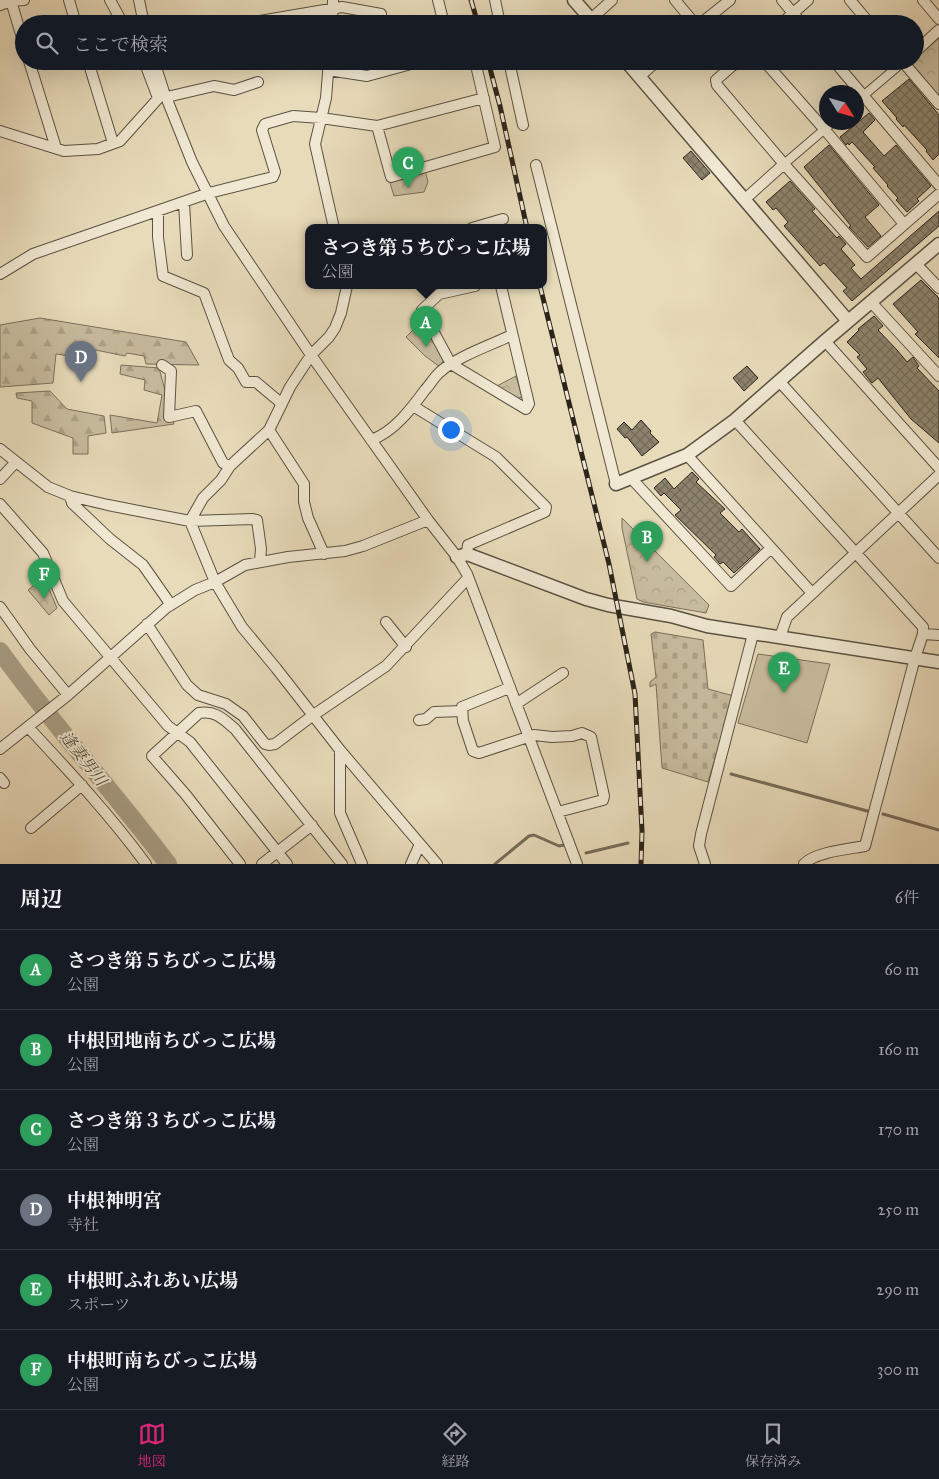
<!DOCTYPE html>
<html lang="ja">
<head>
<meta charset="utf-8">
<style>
  body { margin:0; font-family:"IM FELL Great Primer","Noto Serif JP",serif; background:#20242c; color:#f1f3f6 }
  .compass { position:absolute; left:819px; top:85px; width:45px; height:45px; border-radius:50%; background:#171b24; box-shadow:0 5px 20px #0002; rotate:127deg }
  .you { position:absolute; left:450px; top:429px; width:18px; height:18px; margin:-12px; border:4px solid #fff; border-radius:50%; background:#1a73e8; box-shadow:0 0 0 8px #1a73e833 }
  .badge { display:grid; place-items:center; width:32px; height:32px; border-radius:50%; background:#db2777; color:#fff; font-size:16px; font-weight:700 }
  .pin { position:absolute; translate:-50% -41px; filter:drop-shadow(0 1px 2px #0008) }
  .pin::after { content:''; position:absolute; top:26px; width:18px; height:15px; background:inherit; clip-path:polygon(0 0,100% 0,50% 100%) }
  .popup { position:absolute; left:305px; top:224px; width:242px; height:65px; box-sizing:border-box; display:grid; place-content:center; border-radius:10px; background:#171b24; filter:drop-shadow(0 1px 4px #0005); font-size:16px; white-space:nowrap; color:#9ea1a6 }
  .popup b { font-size:19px; color:#f1f3f6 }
  .popup::after { content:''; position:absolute; left:50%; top:100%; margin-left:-10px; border:10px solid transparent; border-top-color:#171b24 }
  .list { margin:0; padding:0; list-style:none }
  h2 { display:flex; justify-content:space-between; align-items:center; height:65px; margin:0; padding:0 20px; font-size:21px }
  h2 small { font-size:16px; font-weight:400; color:#9ea1a6 }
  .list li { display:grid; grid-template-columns:32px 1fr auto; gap:15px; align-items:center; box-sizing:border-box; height:80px; padding:0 20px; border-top:1px solid #363941 }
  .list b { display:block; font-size:19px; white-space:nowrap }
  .list p { margin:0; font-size:16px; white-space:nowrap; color:#9ea1a6 }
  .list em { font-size:16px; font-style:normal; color:#9ea1a6 }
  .icon { flex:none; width:28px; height:28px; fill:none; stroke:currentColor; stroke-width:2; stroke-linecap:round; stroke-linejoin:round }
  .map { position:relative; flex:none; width:939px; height:864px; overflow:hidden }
  .search { position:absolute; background:#171b24; box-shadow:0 5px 20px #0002; left:15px; right:15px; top:15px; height:55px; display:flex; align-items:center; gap:12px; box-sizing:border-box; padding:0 18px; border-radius:28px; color:#9ea1a6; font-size:19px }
  .sheet { height:545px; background:#171b24 }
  nav { display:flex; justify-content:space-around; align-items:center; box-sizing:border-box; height:70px; border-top:1px solid #363941; background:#171b24; font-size:14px; color:#9ea1a6 }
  nav a { display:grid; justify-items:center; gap:2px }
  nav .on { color:#db2777 }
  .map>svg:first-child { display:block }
</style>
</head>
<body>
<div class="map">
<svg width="939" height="864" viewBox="0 0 939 864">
  <defs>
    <pattern id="forest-firs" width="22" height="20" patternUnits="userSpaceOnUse" patternTransform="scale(1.25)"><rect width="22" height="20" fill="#c8bc9f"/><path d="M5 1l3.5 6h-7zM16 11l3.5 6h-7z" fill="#aca188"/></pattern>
    <pattern id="cemetery-stones" width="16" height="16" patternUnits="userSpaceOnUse" patternTransform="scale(1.25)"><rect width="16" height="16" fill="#c8bc9f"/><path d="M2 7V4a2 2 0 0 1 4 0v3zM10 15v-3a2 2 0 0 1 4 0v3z" fill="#aca188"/></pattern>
    <pattern id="park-crowns" width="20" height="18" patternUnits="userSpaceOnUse" patternTransform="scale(1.25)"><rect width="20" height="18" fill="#c8bc9f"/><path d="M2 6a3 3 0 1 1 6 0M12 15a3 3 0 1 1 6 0" fill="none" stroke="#aca188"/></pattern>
    <pattern id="building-cross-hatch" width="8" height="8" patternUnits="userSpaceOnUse" patternTransform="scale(1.25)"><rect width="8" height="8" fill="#8d836d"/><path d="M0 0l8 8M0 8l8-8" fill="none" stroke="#736b59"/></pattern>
  </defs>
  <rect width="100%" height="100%" fill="#e8dbba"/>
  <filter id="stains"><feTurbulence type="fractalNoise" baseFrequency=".004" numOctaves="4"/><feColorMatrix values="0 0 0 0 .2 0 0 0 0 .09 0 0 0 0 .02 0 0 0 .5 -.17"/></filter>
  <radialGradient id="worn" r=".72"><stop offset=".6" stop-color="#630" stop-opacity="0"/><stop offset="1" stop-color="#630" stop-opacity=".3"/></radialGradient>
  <path fill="#c8bc9f" stroke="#7a705c" d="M 758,654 L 830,664 L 807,743 L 738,723 Z"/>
  <path fill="url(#forest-firs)" stroke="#7a705c" d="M 40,318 L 186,342 L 199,365 L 146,364 L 144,356 L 127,353 L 125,356 L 71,345 L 69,356 L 56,354 L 53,383 L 0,387 L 0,325 Z
    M 121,365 L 159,368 L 174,424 L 112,433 L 110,415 L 157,423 L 162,395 L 144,390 L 145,380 L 120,374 Z
    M 50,391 L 67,409 L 104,416 L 106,433 L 88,436 L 88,454 L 73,454 L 73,438 L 32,423 L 32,401 L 17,398 L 16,393 Z"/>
  <path fill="url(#cemetery-stones)" stroke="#7a705c" d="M 655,632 L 703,640 L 708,689 L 734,696 L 708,782 L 662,768 L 656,684 L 650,687 L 650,682 L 656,677 L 651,634 Z"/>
  <path fill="url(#park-crowns)" stroke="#7a705c" d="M 939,38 L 939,96 L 913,66 L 913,61 L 915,61 L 915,59 Z
    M 425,170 L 428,182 L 424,192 L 394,196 L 390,183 L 393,178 Z
    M 421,322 L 444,359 L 440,367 L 425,356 L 406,337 Z
    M 516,376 L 522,397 L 517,399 L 497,386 Z
    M 622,518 L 709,605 L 706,613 L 643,602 L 637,599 L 622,528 Z
    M 44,577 L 57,608 L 49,615 L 28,590 Z"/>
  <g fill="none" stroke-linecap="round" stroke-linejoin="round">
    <path stroke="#766d5a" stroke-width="3" d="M 731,774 L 871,812
      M 883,814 L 939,830
      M 586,853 L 628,843
      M 495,864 L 529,836 L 534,835 L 559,846 L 564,845"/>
    <path stroke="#a89d84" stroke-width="18" d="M 0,651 C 53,725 114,792 168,864"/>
  </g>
  <path fill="url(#building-cross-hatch)" stroke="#2b241a" d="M 909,79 L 939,115 L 939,154 L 933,160 L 926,151 L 927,150 L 904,125 L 903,127 L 896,119 L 897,118 L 882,101 Z
    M 869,113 L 875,120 L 863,132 L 884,156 L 896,145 L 931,186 L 917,199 L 919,201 L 907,212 L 896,200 L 898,198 L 887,186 L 888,185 L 873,168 L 875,167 L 852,142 L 849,145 L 848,143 L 846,145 L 840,137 Z
    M 829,145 L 879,205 L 865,217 L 881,236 L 868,247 L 849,227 L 851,226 L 804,167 Z
    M 691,151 L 710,173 L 702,180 L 683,158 Z
    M 790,181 L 815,209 L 812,211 L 837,238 L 839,236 L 846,244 L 841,249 L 855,265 L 851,268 L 861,279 L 939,211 L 939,226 L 852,301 L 843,291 L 847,288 L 824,263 L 820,266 L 784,226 L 788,222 L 776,208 L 773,210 L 766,202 Z
    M 921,280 L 939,298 L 939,358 L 915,334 L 918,332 L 893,304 Z
    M 874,316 L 883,326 L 878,330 L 897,350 L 907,362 L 913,357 L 919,366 L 917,368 L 939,391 L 939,443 L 911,419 L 878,378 L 872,383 L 863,372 L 867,369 L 857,357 L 860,355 L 847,342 L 859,330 L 858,329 Z
    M 747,366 L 758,378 L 744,391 L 733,378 Z
    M 641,420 L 651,431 L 650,433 L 659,442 L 642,456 L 627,437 L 625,438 L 617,429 L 624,422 L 632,430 Z
    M 692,472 L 699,479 L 696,482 L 725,509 L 720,513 L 739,532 L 742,529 L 760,549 L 734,573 L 723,562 L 720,564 L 714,557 L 716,555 L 675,515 L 681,510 L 664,493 L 661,496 L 654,488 L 665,478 L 674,489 Z"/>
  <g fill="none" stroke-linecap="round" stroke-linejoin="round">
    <defs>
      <path id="pedestrian" d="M 856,102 L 903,62
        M 784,164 L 833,122"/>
      <path id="minor" d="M 69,0 L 76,24
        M 110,0 L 123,24
        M 139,0 L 144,24
        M 438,0 L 444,24
        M 495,0 L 500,24
        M 675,0 L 695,24
        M 782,0 L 802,24
        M 850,0 L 870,24
        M 923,0 L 939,19
        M 11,1 L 24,44
        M 0,5 L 11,1 L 24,0
        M 591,19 L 612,0
        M 261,24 L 260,21 L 342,7 L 381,14 L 379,24
        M 332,24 L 333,0
        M 700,24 L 730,0
        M 781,24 L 808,0
        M 915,52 L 939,30
        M 29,61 L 56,148
        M 88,61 L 113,143
        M 144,61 L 158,98
        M 154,61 L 164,92 L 192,162 L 224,226 L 311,355 L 428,520 L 457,557 L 467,574 L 577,864
        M 329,61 L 326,98 L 315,144 L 334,228
        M 509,61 L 523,125
        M 738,61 L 716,80 L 717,85 L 784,164 L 744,200
        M 764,61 L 825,130 L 904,224
        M 834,61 L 939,185
        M 903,62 L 939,104
        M 328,70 L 367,76 L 422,61
        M 639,77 L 657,61
        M 167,99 L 171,96 L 214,86 L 234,90 L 258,82
        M 377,126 L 391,177 L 495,147 L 475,61
        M 0,131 L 64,151 L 98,149 L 120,141 L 164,92
        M 784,164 L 867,257 L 939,194
        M 536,165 L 616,484
        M 184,203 L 187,255
        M 158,212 L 158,237 L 163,276 L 204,293 L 229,360 L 238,368 L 246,382 L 256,382 L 281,403
        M 472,228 L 503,219
        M 916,264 L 939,288
        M 0,274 L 33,254 L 209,193 L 273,177 L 275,172 L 262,130 L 265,124 L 293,116 L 321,118 L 377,126 L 484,98
        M 475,286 L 439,294 L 422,310 L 451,364 L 526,409 L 529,404 L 501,286
        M 871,302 L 939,376
        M 825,341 L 939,468
        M 162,365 L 171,371 L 169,417 L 196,411 L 223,463 L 230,466
        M 779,381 L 939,558
        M 413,406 L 496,457 L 546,507 L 545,512 L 468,545 L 467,554
        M 735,420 L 923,627 L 923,634 L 915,658 L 865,846 C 849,849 815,852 804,864
        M 269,430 L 304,484 L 304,502 L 308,518 L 324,554
        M 371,440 C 394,432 411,409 425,390 C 430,385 434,377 440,372 C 456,357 491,345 512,335
        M 0,449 L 48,487 L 70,496 L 108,505 L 190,521 L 253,519 L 257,520 L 261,549 L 260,561
        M 687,455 L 812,593
        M 631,478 L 731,586 L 771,548
        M 0,479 L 16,462
        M 70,496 L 72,503 L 110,539 L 143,565 L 171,605
        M 0,504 L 43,553 L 63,601 L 168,726 L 190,742 L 287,864
        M 190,521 L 215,582 L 242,627 L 276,668 L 340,750 L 437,864
        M 190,521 L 203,498 L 221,480 L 230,466 L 269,430 L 290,387 L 311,355 L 329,337 L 335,328 L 341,313 L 347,286
        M 0,607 L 30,649 L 68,695
        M 386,622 L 406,647
        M 147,624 L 187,685 L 198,695 L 226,704 L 243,716 L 265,744 L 269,745 L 275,744 L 312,716 L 386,666 L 468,578
        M 923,634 L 939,635
        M 780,637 L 787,617 L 939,475
        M 509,688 L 462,707 L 463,721 L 473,751 L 479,753 L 534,735 L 552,737 L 572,736 L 582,733 L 591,737 L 604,796 L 603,800 L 558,812
        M 516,704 L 563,673
        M 419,720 L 426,719 L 434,712 L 462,711
        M 28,727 C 69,771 110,815 146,864
        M 0,749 L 68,695 L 166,608 L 195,590 L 215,582 L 245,565 L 288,557 L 345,551 L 363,546 L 428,520
        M 340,750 L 340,813 L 362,864
        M 0,778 L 4,783
        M 31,828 L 82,785
        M 240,864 L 186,795 L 152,756 L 199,713 C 215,710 223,719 235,729 L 342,864
        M 262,864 L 312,825
        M 411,864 L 420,844
        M 705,864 L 699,846 L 701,834 L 753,634"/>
      <path id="tertiary" d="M 574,0 L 595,24
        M 626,61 L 848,321
        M 616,484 L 687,455 L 735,420 L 825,341 L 939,244
        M 457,557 L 467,554 L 586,599 L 608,605 L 671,616 L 707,626 L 939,662"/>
    </defs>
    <use href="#pedestrian" stroke="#5a5242" stroke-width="10"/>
    <use href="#minor" stroke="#5a5242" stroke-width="12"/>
    <use href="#tertiary" stroke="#5a5242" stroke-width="15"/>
    <use href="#pedestrian" stroke="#f0e8d2" stroke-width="8"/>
    <use href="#minor" stroke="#f0e8d2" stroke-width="10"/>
    <use href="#tertiary" stroke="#f0e8d2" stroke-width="12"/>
    <defs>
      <path id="rail" d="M 471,0 L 478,24
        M 488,61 L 500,106 L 527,228
        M 540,286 L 609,564 L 635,694 L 642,831 L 641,864"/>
    </defs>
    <use href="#rail" stroke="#2b241a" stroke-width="5"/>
    <use href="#rail" stroke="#f0e8d2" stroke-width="3" stroke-dasharray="9" stroke-linecap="butt"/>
  </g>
  <g text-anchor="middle" stroke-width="4" stroke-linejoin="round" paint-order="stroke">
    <g font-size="16" font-style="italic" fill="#574e3f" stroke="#f0e8d2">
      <text transform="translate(84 758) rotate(52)" y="6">逢妻男川</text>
    </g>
  </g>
  <rect width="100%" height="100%" filter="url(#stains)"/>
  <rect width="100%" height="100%" fill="url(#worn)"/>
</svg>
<svg class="compass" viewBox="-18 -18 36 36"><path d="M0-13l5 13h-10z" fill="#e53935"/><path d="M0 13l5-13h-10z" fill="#9ea1a6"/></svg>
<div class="you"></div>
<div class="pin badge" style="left:426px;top:347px;background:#2e9e5b">A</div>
<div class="popup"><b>さつき第５ちびっこ広場</b>公園</div>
<div class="pin badge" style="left:647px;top:562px;background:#2e9e5b">B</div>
<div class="pin badge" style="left:408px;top:188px;background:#2e9e5b">C</div>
<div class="pin badge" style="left:81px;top:382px;background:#6b7280">D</div>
<div class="pin badge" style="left:784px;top:693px;background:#2e9e5b">E</div>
<div class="pin badge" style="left:44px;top:599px;background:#2e9e5b">F</div>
<div class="search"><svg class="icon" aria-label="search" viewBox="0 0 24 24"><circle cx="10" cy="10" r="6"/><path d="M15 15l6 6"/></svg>ここで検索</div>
</div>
<section class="sheet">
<h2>周辺<small>6件</small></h2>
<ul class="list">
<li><span class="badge" style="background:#2e9e5b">A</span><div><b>さつき第５ちびっこ広場</b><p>公園</p></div><em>60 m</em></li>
<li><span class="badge" style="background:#2e9e5b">B</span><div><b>中根団地南ちびっこ広場</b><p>公園</p></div><em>160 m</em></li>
<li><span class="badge" style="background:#2e9e5b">C</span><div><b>さつき第３ちびっこ広場</b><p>公園</p></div><em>170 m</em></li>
<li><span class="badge" style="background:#6b7280">D</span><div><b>中根神明宮</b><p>寺社</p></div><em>250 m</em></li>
<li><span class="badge" style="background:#2e9e5b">E</span><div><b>中根町ふれあい広場</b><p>スポーツ</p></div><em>290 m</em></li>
<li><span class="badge" style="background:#2e9e5b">F</span><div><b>中根町南ちびっこ広場</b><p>公園</p></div><em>300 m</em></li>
</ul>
</section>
<nav>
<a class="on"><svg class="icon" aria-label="map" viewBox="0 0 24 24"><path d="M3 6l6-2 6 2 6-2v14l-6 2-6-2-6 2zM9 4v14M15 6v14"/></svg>地図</a>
<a><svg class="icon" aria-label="directions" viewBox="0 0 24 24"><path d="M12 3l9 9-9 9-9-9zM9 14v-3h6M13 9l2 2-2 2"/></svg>経路</a>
<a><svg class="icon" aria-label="saved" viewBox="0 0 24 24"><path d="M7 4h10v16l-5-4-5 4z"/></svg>保存済み</a>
</nav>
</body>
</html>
